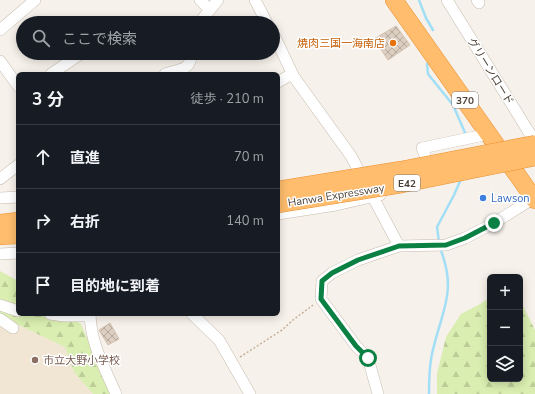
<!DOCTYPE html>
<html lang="ja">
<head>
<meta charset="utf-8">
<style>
  body { margin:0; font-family:"Nunito Sans","Noto Sans JP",sans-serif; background:#20242c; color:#f1f3f6 }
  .controls { position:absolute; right:12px; bottom:12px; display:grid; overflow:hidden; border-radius:6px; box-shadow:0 2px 10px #0003 }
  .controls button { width:36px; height:36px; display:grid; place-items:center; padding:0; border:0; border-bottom:1px solid #363941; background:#171b24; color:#f1f3f6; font:20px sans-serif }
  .stop { position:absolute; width:12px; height:12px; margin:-9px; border:3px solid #0b8043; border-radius:50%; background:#fff }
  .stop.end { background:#0b8043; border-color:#fff; box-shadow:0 1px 4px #0008 }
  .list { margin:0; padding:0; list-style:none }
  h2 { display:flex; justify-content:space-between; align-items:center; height:52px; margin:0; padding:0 16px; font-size:17px }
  h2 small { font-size:13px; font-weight:400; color:#9ea1a6 }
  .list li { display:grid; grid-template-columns:26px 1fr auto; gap:12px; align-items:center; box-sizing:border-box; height:64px; padding:0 16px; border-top:1px solid #363941 }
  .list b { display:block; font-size:15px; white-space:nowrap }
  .list em { font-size:13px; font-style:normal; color:#9ea1a6 }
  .icon { flex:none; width:22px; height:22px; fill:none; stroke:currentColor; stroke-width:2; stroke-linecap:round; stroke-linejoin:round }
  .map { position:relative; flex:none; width:535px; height:394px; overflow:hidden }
  .search { position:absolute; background:#171b24; box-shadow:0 2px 10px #0003; left:16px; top:16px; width:264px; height:44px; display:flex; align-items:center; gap:10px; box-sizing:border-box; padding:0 14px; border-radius:22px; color:#9ea1a6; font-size:15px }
  .panel { position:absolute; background:#171b24; box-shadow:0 2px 10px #0003; left:16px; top:72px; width:264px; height:244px; border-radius:6px }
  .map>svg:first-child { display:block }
</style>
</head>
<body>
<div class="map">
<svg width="535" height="394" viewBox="0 0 535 394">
  <defs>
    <pattern id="forest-firs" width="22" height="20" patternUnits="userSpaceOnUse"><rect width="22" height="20" fill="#d9eeb0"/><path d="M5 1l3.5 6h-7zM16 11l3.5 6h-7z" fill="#bccd98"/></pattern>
    <pattern id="building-cross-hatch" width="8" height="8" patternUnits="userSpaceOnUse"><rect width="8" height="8" fill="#dccec1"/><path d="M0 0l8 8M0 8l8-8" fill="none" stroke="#b5a99e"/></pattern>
  </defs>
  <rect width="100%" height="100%" fill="#f6f1ea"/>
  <path fill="#f1e5d3" d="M 0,318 L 8,320 L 65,347 L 74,372 L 93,394 L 0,394 Z"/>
  <path fill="url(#forest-firs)" d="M 0,271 L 18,281 L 18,314 L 63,314 L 81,324 L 111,394 L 93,394 L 74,372 L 65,347 L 8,320 L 0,318 Z
    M 490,297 L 490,379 L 520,379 L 520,303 L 523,306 L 535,330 L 535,394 L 437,394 L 437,374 L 446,337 L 461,314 L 482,303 Z"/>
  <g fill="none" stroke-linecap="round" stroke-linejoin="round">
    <path stroke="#a2dff7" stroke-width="2.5" d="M 419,0 L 426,18 L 433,30
      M 427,64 L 428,74 L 453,105 L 466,135
      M 439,242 L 437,227 L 454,195 L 461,179
      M 429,394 C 429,380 429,367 432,354 C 441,311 458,293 440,248"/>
  </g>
  <path fill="url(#building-cross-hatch)" stroke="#d5c3b1" d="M 396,26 L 410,45 L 388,60 L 374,39 Z
    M 110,323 L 119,339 L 108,345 L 99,330 Z"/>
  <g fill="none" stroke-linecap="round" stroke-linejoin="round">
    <defs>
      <path id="minor" d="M 200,0 L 210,10
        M 255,0 L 267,23
        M 447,0 L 535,142
        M 477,0 L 479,3
        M 199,23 L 218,0
        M 0,30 L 35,0
        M 273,33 L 294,77 L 351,156 L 399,246
        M 0,61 L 18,86
        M 51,74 L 82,53
        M 165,74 C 178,69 192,71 191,53
        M 278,82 L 292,74
        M 431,169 L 422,148 L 489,134
        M 0,179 L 18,165
        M 0,198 L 18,197
        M 278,214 L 336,205 L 380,195
        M 0,254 L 18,253
        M 0,305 L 18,311
        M 50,314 L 64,316 L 90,316
        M 90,314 C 91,345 104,366 116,394
        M 192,314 L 219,340 L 250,394
        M 0,319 L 13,328
        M 378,394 L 368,358 L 356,346 L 321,299 L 322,281 L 332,273 L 358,260 L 399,246 L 446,245 L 465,238 L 494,223 L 534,198"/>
      <path id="highway" d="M 394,0 L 535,200
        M 0,223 L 18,221
        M 0,236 L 18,235"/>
    </defs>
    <use href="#minor" stroke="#c6bbaf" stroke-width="12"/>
    <use href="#highway" stroke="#ec902f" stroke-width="18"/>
    <path stroke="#c6b29b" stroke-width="1.5" stroke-dasharray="2 2" stroke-linecap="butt" d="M 240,357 L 282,330 L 293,320 L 313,305"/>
    <use href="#minor" stroke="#fff" stroke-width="11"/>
    <use href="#highway" stroke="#ffbd6d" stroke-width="17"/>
    <defs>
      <path id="highway-bridge" d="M 278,190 L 401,170 L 535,144
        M 278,204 L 402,184 L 535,157"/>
    </defs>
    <use href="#highway-bridge" stroke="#ec902f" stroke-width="18" stroke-linecap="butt"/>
    <use href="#highway-bridge" stroke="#ffbd6d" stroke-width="17"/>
  </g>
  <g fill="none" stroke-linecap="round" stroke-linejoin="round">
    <path stroke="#0b8043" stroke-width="5" d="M 368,358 L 356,346 L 321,299 L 322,281 L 332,273 L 358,260 L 399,246 L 446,245 L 465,238 L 494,223"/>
  </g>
  <circle fill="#e8710a" stroke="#fff" stroke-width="1.5" cx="393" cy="43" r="4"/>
  <circle fill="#3f7fe0" stroke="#fff" stroke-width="1.5" cx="483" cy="198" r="4"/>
  <circle fill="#8d6e63" stroke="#fff" stroke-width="1.5" cx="35" cy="360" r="4"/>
  <g text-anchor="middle" stroke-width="3" stroke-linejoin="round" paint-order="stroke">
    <g fill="#fff" stroke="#827a73" stroke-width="1">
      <rect x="452" y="92" width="26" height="16" rx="3"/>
      <rect x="394" y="175" width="26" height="16" rx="3"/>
    </g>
    <g font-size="10" font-weight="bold" fill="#4c4137">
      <text x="465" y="104">370</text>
      <text x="407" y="187">E42</text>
    </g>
    <g font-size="11" fill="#c56008" stroke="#fff" text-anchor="end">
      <text x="385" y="47">焼肉三国一海南店</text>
    </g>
    <g font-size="11" fill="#4c4137" stroke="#fff">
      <text transform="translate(491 71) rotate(58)" y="4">グリーンロード</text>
      <text transform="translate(336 195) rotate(-9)" y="4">Hanwa Expressway</text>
    </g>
    <g font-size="11" fill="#366cbe" stroke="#fff" text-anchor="start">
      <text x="491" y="202">Lawson</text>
    </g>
    <g font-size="11" fill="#785e54" stroke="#fff" text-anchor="start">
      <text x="43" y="364">市立大野小学校</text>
    </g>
  </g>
</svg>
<div class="controls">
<button>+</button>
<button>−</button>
<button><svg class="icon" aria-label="layers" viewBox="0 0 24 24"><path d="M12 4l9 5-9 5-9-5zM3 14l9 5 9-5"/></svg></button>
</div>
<div class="stop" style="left:368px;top:358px"></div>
<div class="stop end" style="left:494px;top:223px"></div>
<div class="search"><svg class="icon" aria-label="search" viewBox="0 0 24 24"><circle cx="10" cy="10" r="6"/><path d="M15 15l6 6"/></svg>ここで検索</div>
<section class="panel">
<h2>3 分<small>徒歩 · 210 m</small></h2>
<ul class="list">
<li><svg class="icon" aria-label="ahead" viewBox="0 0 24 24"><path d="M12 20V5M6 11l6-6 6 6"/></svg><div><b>直進</b></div><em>70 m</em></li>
<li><svg class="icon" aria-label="right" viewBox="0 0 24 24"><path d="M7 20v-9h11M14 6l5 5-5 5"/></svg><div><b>右折</b></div><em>140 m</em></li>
<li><svg class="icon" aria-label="arrive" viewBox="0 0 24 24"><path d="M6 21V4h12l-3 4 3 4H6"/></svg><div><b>目的地に到着</b></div></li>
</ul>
</section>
</div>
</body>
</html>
